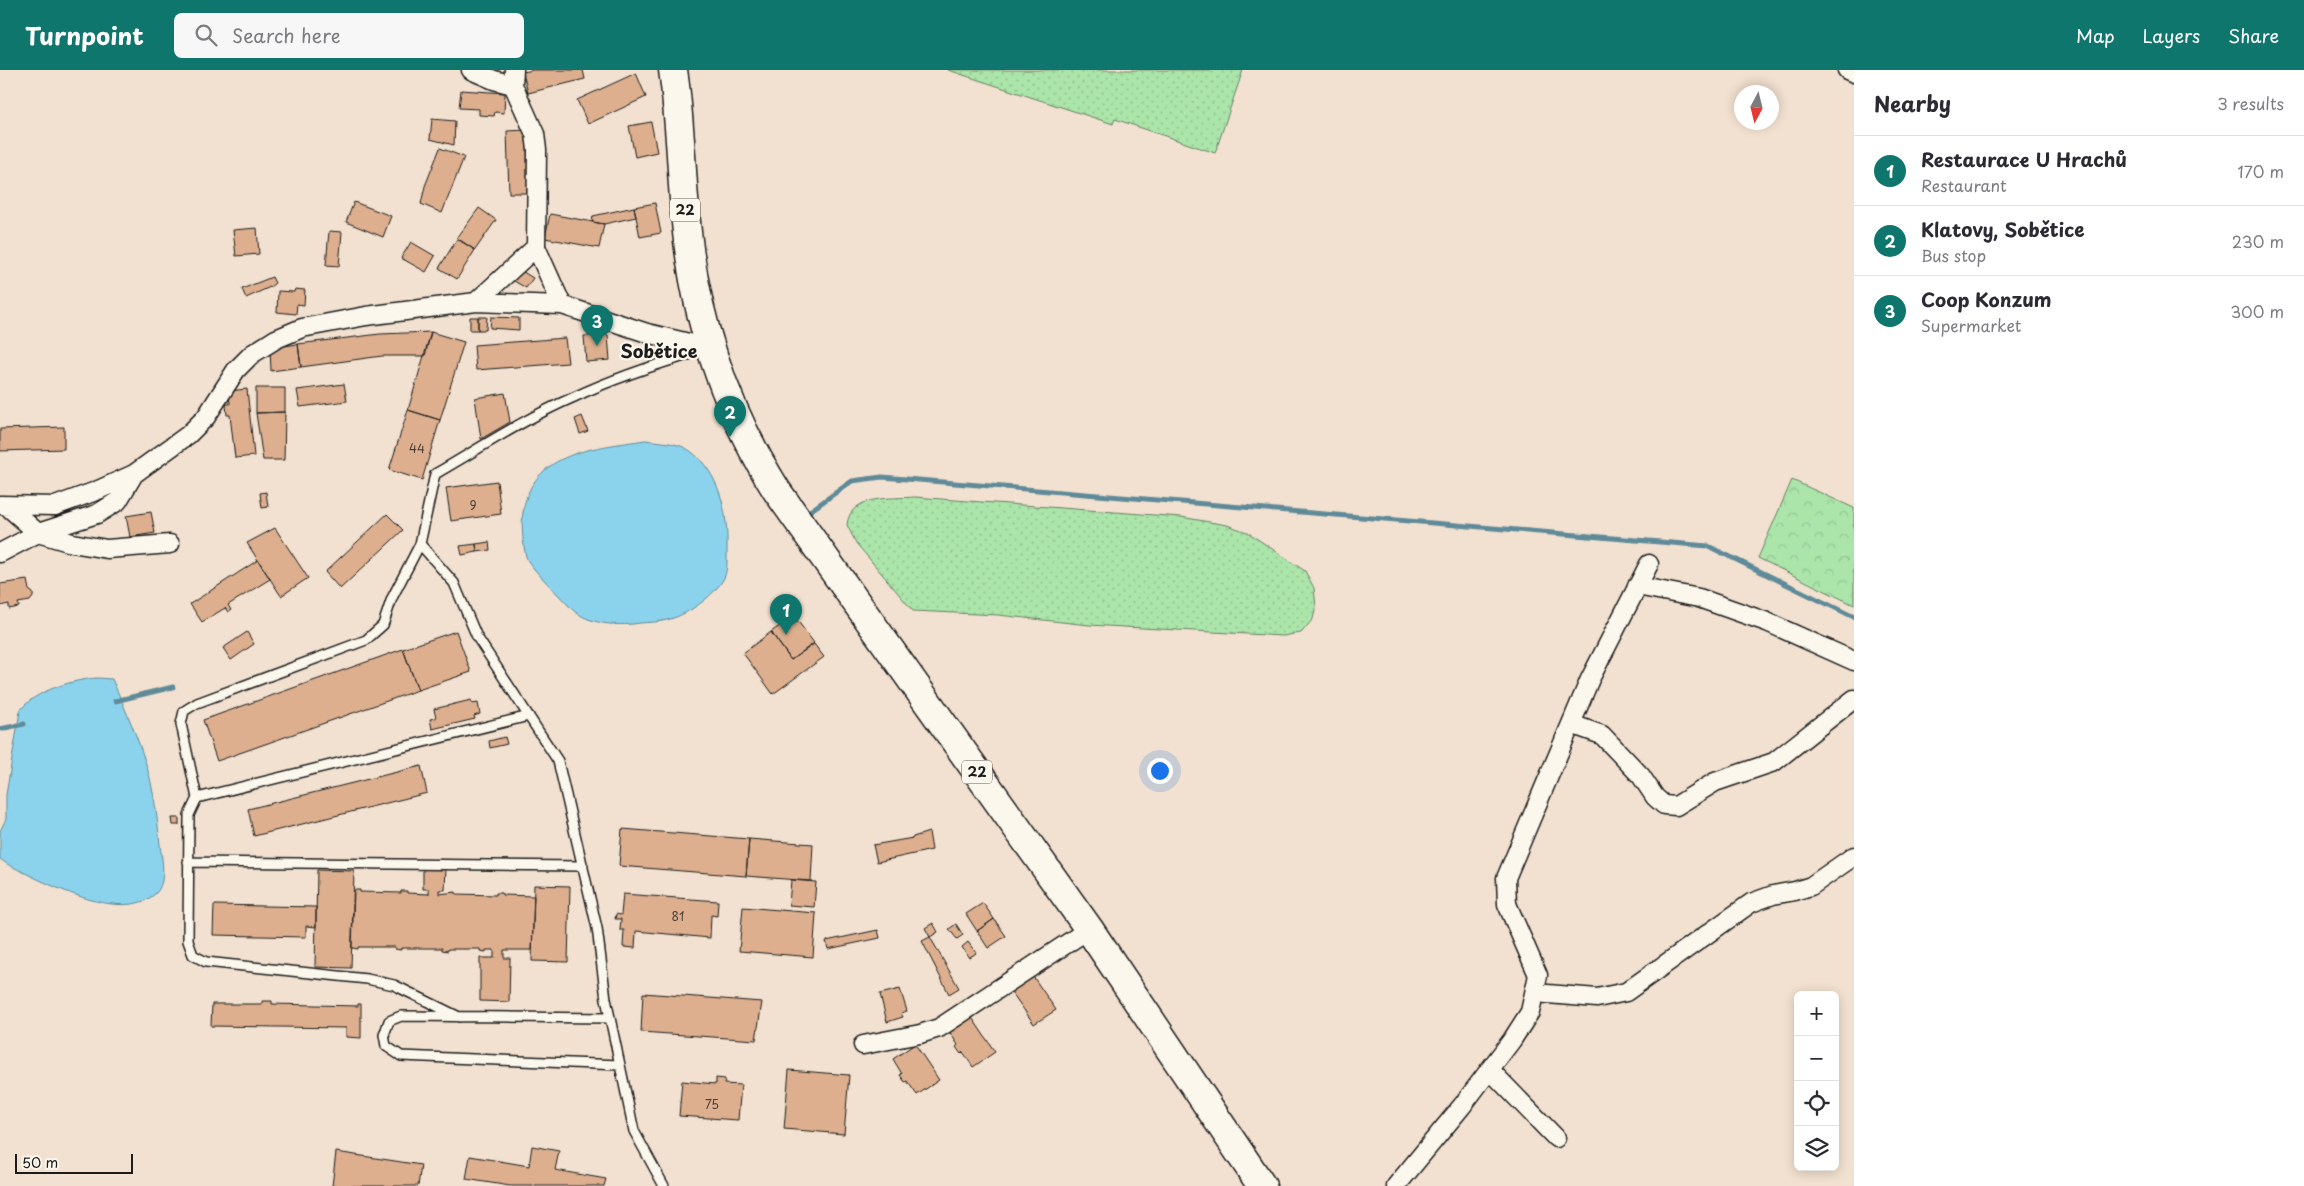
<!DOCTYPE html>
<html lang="en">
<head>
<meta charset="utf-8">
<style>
  body { margin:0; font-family:"Playpen Sans",sans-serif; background:#f7f7f7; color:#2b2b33 }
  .controls { position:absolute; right:15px; bottom:15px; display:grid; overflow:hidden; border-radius:8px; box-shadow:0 2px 12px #0003 }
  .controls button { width:45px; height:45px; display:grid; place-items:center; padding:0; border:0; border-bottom:1px solid #e1e1e2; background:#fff; color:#2b2b33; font:25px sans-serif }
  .compass { position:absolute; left:1734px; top:15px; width:45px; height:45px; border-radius:50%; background:#fff; box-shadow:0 2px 12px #0003; rotate:187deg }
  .scale { position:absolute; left:15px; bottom:12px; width:118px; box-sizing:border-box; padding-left:5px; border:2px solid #1c1c1c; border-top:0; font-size:14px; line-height:18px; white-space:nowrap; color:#1c1c1c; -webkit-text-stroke:4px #fbf7ec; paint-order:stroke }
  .you { position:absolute; left:1159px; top:700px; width:18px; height:18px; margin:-12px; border:4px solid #fff; border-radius:50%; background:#1a73e8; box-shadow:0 0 0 8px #1a73e833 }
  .badge { display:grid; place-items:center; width:32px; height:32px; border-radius:50%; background:#0f766e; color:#fff; font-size:16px; font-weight:700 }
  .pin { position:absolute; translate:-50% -41px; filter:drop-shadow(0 1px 2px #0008) }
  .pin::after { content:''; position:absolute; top:26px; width:18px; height:15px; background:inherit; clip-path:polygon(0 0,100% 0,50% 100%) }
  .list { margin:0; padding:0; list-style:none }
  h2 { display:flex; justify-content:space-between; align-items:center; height:65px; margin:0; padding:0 20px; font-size:21px }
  h2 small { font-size:16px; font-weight:400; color:#7c7c81 }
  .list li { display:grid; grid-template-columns:32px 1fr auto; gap:15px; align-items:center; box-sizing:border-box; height:70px; padding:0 20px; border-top:1px solid #e1e1e2 }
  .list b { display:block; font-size:19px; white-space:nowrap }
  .list p { margin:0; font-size:16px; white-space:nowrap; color:#7c7c81 }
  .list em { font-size:16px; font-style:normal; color:#7c7c81 }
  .icon { flex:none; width:28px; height:28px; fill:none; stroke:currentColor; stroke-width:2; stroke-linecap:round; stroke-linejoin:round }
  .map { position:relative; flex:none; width:1854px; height:1116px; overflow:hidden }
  header { display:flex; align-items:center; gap:30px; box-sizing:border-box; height:70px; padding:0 25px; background:#0f766e; color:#fff }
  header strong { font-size:24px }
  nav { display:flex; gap:28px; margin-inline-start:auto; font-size:18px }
  .search { width:350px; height:45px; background:#f7f7f7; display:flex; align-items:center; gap:12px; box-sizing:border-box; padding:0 18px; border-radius:8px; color:#7c7c81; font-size:19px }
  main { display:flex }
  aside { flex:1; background:#fff }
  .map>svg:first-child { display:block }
</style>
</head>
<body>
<header>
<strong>Turnpoint</strong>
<div class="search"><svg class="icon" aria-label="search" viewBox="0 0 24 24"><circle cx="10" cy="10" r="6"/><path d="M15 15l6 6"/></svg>Search here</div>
<nav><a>Map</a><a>Layers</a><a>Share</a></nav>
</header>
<main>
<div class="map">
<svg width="1854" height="1116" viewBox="0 0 1854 1116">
  <defs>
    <pattern id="grass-dots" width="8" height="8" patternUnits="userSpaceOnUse" patternTransform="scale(1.25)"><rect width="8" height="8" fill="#abe5aa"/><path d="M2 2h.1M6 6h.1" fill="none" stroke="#93c492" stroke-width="1.8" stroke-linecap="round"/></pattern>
    <pattern id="forest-crowns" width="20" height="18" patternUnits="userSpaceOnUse" patternTransform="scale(1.25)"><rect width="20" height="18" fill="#abe5aa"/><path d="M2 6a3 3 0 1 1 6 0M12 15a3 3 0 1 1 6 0" fill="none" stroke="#93c492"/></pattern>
  </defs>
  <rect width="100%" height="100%" fill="#f2e1d0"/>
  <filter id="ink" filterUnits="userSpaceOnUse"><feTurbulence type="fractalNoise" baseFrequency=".02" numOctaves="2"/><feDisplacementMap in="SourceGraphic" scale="10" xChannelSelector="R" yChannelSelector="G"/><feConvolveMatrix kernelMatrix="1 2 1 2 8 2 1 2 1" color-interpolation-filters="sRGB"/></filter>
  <g filter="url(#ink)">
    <path fill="url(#grass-dots)" stroke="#648063" d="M 948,0 L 1243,0 L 1215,83 L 1115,49 L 1113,54 Z
      M 915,427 L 1181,447 L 1227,455 L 1247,462 L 1305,501 L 1314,518 L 1316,537 L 1313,549 L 1301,563 L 1283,566 L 1089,555 L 998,545 L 913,541 L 856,473 L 847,455 C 850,424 891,429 915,427 Z"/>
    <path fill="url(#forest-crowns)" stroke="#648063" d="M 1792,410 L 1854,438 L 1854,535 L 1758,488 Z"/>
    <path fill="#8bd3ed" stroke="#5f8a99" d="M 645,370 C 659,372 677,372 689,380 C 720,402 728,443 727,478 C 727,488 728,499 724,508 C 715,525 689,544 670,549 C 659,553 644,552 633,554 C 611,556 584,553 569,536 C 559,525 535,502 528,491 C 523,482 521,453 523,442 C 532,381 595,378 645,370 Z
      M 98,608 L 112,609 C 126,641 141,674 150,708 C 155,730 158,753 160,775 C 162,790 167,811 156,823 C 122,856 40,810 7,794 L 0,789 L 0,761 L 6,749 L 6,725 L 20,641 C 33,621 75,609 98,608 Z"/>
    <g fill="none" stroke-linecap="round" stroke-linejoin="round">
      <path stroke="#5f8a99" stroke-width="5" d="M 810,441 L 852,411 L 882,407 L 1708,476 L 1854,547
        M 115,631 L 173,617
        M 0,659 L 24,654"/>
    </g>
    <path fill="#ddaf8e" stroke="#1c1c1c" d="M 533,0 L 583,0 L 585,9 L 528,23 L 523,2 Z
      M 636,3 L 646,27 L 588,54 L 577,30 Z
      M 461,20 L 505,23 L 504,43 L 495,42 L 494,46 L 479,45 L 479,39 L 459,38 Z
      M 432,49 L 455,51 L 454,75 L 430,69 Z
      M 651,52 L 657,82 L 635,87 L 629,56 Z
      M 527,60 L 528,123 L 509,123 L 507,61 Z
      M 440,78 L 464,87 L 442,143 L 421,134 L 425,116 Z
      M 354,132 L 391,146 L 383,167 L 346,152 Z
      M 655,133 L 661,163 L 640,167 L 634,137 Z
      M 634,137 L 636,147 L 604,154 L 592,152 L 593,146 Z
      M 479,138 L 496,150 L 475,180 L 457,168 Z
      M 550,144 L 604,154 L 599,178 L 545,168 Z
      M 257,158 L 259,184 L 236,186 L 233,160 Z
      M 329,161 L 342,162 L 339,196 L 326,195 Z
      M 457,169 L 475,180 L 457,209 L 439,198 Z
      M 411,172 L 435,186 L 426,202 L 401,188 Z
      M 520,200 L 533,208 L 526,218 L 514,211 L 513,203 Z
      M 272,207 L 275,213 L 270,217 L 246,228 L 242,219 Z
      M 295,219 L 305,220 L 304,235 L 297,234 L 296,244 L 277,242 L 278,221 L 294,222 Z
      M 470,247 L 478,247 L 478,260 L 470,260 Z
      M 478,247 L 487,247 L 486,260 L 478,260 Z
      M 491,247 L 519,248 L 519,260 L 490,258 Z
      M 431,262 L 464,272 L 440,350 L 408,340 Z
      M 431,262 L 425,286 L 382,286 L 301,297 L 298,274 L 380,264 Z
      M 608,265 L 610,290 L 586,292 L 584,266 Z
      M 565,268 L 568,293 L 476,300 L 474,275 Z
      M 298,274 L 301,297 L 271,301 L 270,278 Z
      M 344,314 L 347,331 L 300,337 L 297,320 Z
      M 256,318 L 285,318 L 285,342 L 256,343 Z
      M 247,319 L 254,386 L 235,388 L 230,345 L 227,345 L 226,334 L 230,334 L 229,321 Z
      M 505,323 L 510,352 L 481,369 L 475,328 Z
      M 408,340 L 440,350 L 422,410 L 389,400 Z
      M 285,342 L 284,390 L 263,390 L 256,343 Z
      M 582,346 L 588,361 L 580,364 L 575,349 Z
      M 64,357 L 64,379 L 0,381 L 0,359 Z
      M 497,411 L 501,444 L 451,451 L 446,418 Z
      M 266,422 L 268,437 L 262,438 L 260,423 Z
      M 151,442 L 155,463 L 130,467 L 126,446 Z
      M 387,444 L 403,460 L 340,519 L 325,502 Z
      M 275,458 L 308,508 L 281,526 L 247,473 Z
      M 489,472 L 490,480 L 477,482 L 476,474 Z
      M 476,474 L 477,482 L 462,485 L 460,476 Z
      M 258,490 L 270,509 L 228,535 L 231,540 L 228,542 L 225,538 L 202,552 L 190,534 Z
      M 27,510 L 29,520 L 33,523 L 33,527 L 30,531 L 18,533 L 19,537 L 9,539 L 9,534 L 0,536 L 0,514 Z
      M 794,546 L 814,573 L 791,590 L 771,562 Z
      M 456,561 L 471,602 L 418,620 L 403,579 Z
      M 247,562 L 254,574 L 231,590 L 223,578 Z
      M 771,562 L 791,590 L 814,574 L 824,587 L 773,624 L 743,583 Z
      M 403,579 L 418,620 L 217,691 L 203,650 Z
      M 471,630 L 472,634 L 478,633 L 480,644 L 474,646 L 475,649 L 432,659 L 430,649 L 436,648 L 434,639 Z
      M 505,667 L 507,674 L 490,678 L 489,671 Z
      M 421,696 L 427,723 L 254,766 L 248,739 Z
      M 172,748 L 179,748 L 179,755 L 173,755 Z
      M 622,759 L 749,769 L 746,806 L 619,796 Z
      M 929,762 L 932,780 L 877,792 L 873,775 L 913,768 L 913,767 Z
      M 749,769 L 813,774 L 811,811 L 746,806 Z
      M 423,797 L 446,797 L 445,820 L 439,820 L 439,824 L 456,822 L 456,824 L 496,825 L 496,823 L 502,823 L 502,825 L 534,826 L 532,880 L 504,880 L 504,888 L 510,888 L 509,932 L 480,931 L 480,888 L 494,888 L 494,880 L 486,880 L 486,882 L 480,881 L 480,879 L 448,879 L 448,881 L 442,880 L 442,878 L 401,878 L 401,880 L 395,879 L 395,877 L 358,877 L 358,879 L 352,878 L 354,820 L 360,820 L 360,822 L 401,823 L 401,821 L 407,821 L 407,823 L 429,824 L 429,819 L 423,819 Z
      M 317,800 L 354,801 L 351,898 L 315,897 Z
      M 791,810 L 816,812 L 814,837 L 789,835 Z
      M 534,815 L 570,816 L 568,892 L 532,891 Z
      M 623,824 L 718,831 L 717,846 L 711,845 L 710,868 L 636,861 L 635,878 L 623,877 L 624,860 L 620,860 L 621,849 L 615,849 L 616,844 L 621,845 Z
      M 983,833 L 994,849 L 977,861 L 966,844 Z
      M 214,835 L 316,837 L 316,857 L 306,856 L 306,867 L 213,865 Z
      M 743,837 L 816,843 L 813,887 L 739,881 Z
      M 994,849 L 1006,866 L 988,878 L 977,861 Z
      M 933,853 L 938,862 L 930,867 L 925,858 Z
      M 956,854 L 963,865 L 957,869 L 949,859 Z
      M 878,860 L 880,868 L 828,879 L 826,871 Z
      M 930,867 L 959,918 L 949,924 L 922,871 Z
      M 968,872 L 976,883 L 969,888 L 962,877 Z
      M 1032,905 L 1056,940 L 1034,954 L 1010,920 Z
      M 900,919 L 907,941 L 901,943 L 903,947 L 887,952 L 880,924 Z
      M 643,923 L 762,932 L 756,970 L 641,962 Z
      M 262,931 L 272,931 L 272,934 L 358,936 L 358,934 L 361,934 L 361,968 L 346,967 L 346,958 L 211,956 L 212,934 L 262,934 Z
      M 971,946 L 995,982 L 973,997 L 963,982 L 961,984 L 956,977 L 958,975 L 949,961 Z
      M 915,974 L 939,1010 L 917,1025 L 907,1011 L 905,1012 L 900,1005 L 902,1004 L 893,989 Z
      M 789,1000 L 849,1005 L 844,1064 L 784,1059 Z
      M 716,1008 L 725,1009 L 724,1014 L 741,1015 L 738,1050 L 679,1046 L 682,1011 L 716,1014 Z
      M 532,1076 L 559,1081 L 555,1100 L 606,1109 L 604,1116 L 510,1116 L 466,1109 L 470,1086 L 529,1096 Z
      M 336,1082 L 421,1095 L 418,1116 L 332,1116 Z"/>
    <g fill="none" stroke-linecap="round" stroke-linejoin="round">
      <defs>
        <path id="lane" d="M 420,474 L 392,528 L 383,555 L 366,570 L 197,633 L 184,641 L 181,654 L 197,728 L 189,745 L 188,871 L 193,885 L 206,892 L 367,909 L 394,915 L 459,947
          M 197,728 L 529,646
          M 188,792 L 583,796
          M 610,948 L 401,946 L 389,951 L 384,965 L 386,976 L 401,986 L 620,995
          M 664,1116 L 634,1061 L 606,929 L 597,858 L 558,691 L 477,567 L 454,513 L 420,474 L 435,404 C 480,378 524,349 572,328 C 614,308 660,293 705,280"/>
        <path id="street" d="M 471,0 L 494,10 L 513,15
          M 514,0 L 513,15 L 535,64 L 537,80 L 536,177 L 562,235
          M 1847,0 L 1854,3
          M 476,232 L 536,177
          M 0,435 L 55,436 L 96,421 L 134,404 L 188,365 L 206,347 L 236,300 L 252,284 L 276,269 L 302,258 L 366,246 L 476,232 L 562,235 L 647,263 L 710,278
          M 7,436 L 38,463 L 72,473 L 107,479 L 170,474
          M 0,483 L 38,463 L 97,444 L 118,431 L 134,404
          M 1637,516 L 1699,528 L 1767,552 L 1854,591
          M 1571,654 L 1602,665 L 1641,706 L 1655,727 L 1664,735 L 1676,736 L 1715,712 L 1774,692 L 1854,629
          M 1535,923 L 1597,928 L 1626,922 L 1751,833 L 1773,825 L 1795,821 L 1811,816 L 1854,786
          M 863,975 L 920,964 L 939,958 L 1089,859
          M 1490,1000 L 1556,1068
          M 1396,1116 L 1462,1036 L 1512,970 L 1530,942 L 1538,905 L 1507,834 L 1506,808 L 1590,609 L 1649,494"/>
        <path id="primary" d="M 673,0 C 681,54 681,108 687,162 C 697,255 727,342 777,421 L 1089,859 L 1262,1116"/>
      </defs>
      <use href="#lane" stroke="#1c1c1c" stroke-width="12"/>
      <use href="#street" stroke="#1c1c1c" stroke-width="21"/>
      <use href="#primary" stroke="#1c1c1c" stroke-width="31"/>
      <use href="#lane" stroke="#fbf7ec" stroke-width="9"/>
      <use href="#street" stroke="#fbf7ec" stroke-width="18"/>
      <use href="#primary" stroke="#fbf7ec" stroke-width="28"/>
    </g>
  </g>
  <g text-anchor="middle" stroke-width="4.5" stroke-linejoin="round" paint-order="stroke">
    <g font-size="12" fill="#4c4138">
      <text x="417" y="383">44</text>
      <text x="473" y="440">9</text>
      <text x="678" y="851">81</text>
      <text x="712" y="1039">75</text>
    </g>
    <g fill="#fbf7ec" stroke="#5f5e5a" stroke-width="1">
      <rect x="670" y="128.5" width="30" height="23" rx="4"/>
      <rect x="962" y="690.5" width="30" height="23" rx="4"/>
    </g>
    <g font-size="14" font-weight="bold" fill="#1c1c1c">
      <text x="685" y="145">22</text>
      <text x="977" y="707">22</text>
    </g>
    <g font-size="18" font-weight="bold" fill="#1c1c1c" stroke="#fbf7ec">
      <text x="659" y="288">Sobětice</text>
    </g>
  </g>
</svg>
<div class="controls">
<button>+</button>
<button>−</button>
<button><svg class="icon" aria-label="locate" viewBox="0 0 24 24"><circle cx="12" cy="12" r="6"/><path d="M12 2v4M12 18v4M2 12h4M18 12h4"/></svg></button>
<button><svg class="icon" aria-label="layers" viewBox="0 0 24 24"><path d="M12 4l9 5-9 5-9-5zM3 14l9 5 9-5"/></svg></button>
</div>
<svg class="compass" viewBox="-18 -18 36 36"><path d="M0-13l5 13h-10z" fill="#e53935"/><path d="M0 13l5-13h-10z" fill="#7c7c81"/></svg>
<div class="scale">50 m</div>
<div class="you"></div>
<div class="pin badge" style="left:786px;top:565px">1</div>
<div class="pin badge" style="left:730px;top:367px">2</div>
<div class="pin badge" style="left:597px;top:276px">3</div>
</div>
<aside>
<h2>Nearby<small>3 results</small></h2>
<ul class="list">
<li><span class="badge">1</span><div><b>Restaurace U Hrachů</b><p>Restaurant</p></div><em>170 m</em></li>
<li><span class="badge">2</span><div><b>Klatovy, Sobětice</b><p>Bus stop</p></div><em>230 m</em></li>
<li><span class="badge">3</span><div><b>Coop Konzum</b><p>Supermarket</p></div><em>300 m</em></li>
</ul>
</aside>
</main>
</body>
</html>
